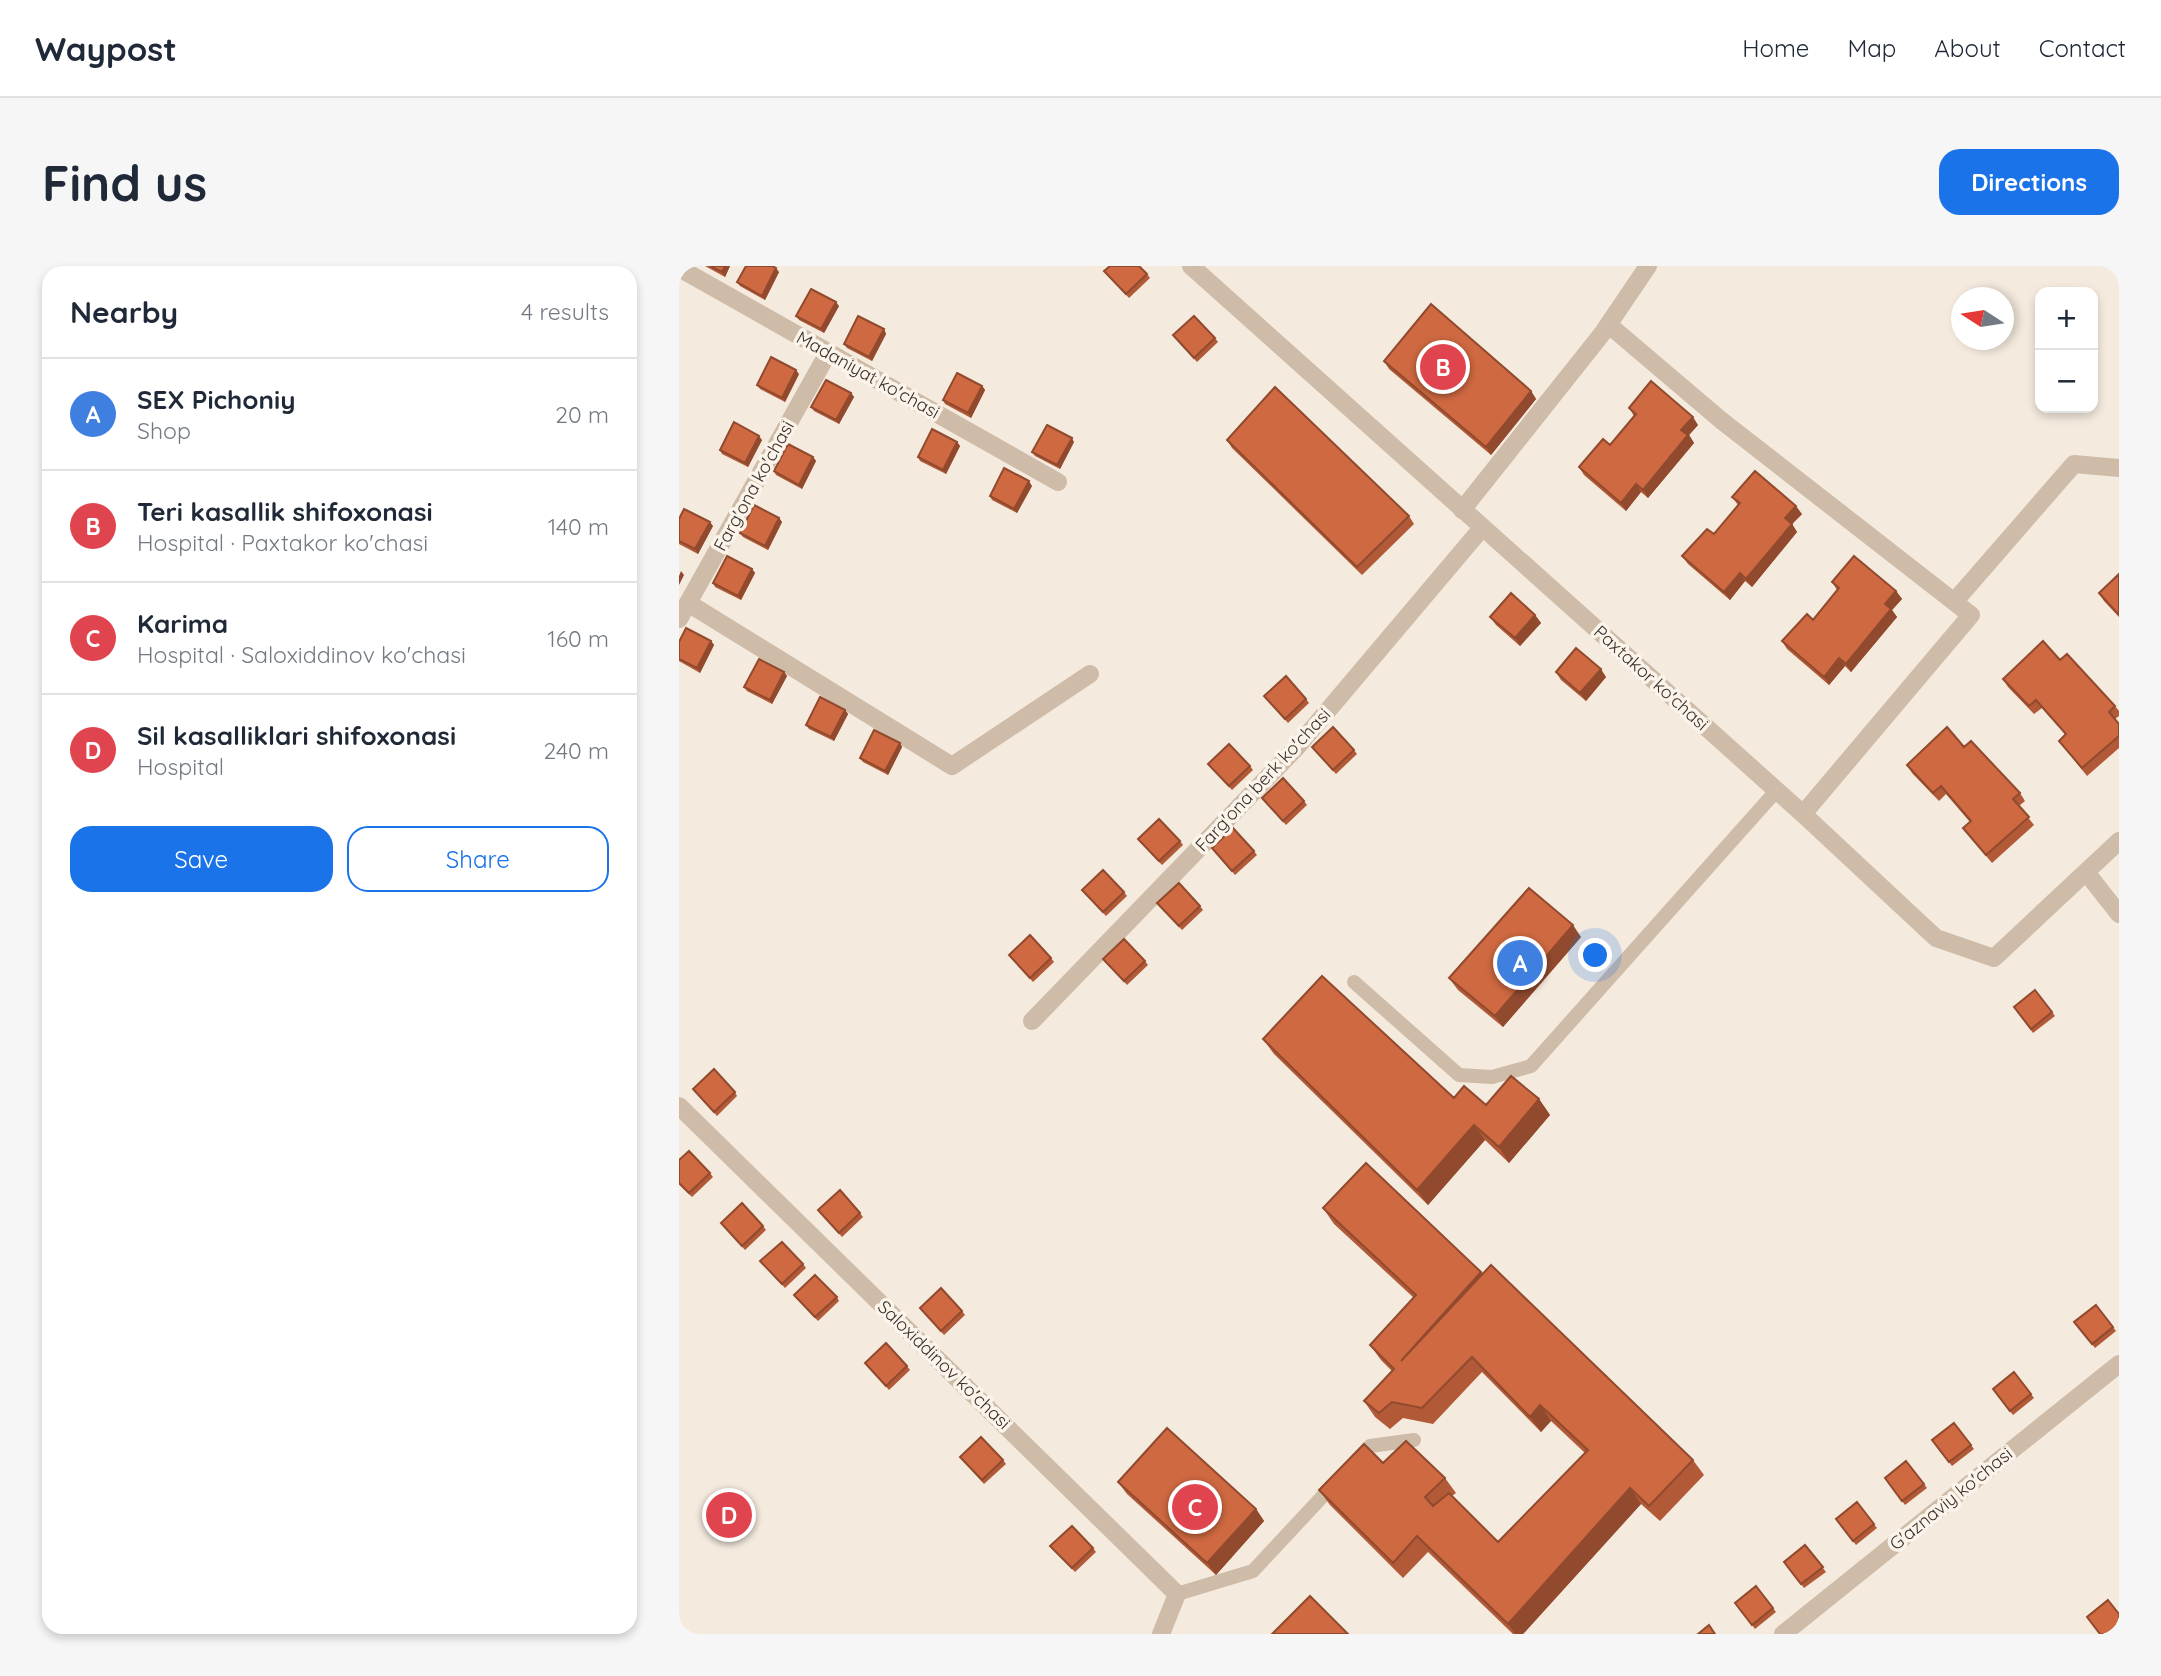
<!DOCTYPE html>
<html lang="en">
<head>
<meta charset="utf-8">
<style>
  body { margin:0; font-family:Quicksand,sans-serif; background:#f6f6f7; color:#1f2937 }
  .controls { position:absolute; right:21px; top:21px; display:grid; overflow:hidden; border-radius:14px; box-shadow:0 4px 10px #0003 }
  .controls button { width:63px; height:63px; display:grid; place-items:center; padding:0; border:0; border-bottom:2px solid #e0e1e3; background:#fff; color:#1f2937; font:35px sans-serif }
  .compass { position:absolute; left:1272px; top:21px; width:63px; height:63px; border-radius:50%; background:#fff; box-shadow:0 4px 10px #0003; rotate:282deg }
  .you { position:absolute; left:917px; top:690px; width:24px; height:24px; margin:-18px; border:5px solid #fff; border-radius:50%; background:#1a73e8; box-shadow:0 0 0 10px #1a73e833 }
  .badge { display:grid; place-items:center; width:46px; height:46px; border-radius:50%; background:#1a73e8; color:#fff; font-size:23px; font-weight:700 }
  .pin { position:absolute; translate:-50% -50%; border:4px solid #fff; box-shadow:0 2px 7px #0006 }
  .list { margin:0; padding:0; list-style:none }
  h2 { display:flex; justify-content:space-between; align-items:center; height:91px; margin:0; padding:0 28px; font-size:30px }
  h2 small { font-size:23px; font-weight:400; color:#747a83 }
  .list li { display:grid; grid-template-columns:46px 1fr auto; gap:21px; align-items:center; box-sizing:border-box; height:112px; padding:0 28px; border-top:2px solid #e0e1e3 }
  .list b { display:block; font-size:26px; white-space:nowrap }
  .list p { margin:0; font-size:23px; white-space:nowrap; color:#747a83 }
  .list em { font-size:23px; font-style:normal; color:#747a83 }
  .actions { display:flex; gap:14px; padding:21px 28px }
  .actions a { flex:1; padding:16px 0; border:2px solid #1a73e8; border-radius:21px; text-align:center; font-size:24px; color:#1a73e8 }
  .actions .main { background:#1a73e8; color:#fff }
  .map { position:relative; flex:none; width:1440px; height:1368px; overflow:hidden; border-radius:21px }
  header { display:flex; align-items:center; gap:42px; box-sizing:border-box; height:98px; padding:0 35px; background:#fff; border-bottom:2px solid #e0e1e3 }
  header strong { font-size:33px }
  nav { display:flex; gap:38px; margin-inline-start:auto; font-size:24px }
  .intro { display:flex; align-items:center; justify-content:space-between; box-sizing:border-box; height:168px; padding:0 42px }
  h1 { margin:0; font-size:49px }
  .button { padding:18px 32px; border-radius:21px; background:#1a73e8; color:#fff; font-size:24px; font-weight:700 }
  main { display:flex; gap:42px; padding:0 42px }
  aside { flex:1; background:#fff; border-radius:21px; box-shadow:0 4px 10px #0003 }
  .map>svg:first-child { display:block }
</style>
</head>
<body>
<header>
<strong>Waypost</strong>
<nav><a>Home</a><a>Map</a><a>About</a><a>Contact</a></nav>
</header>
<div class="intro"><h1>Find us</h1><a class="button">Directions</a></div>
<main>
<aside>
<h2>Nearby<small>4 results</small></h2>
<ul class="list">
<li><span class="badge" style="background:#3f7fe0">A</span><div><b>SEX Pichoniy</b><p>Shop</p></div><em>20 m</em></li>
<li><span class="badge" style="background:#e0444e">B</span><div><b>Teri kasallik shifoxonasi</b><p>Hospital · Paxtakor ko'chasi</p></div><em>140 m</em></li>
<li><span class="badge" style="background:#e0444e">C</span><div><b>Karima</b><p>Hospital · Saloxiddinov ko'chasi</p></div><em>160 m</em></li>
<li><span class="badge" style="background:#e0444e">D</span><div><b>Sil kasalliklari shifoxonasi</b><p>Hospital</p></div><em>240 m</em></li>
</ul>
<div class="actions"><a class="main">Save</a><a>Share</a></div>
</aside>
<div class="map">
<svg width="1440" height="1368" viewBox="0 0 1440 1368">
  <rect width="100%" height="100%" fill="#f4eade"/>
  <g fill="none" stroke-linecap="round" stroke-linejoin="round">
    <path stroke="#cebba8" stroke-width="14" d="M 675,716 L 780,809 L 813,811 L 852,800 L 1098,524
      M 676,1196 L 691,1180 L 735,1174
      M 498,1328 L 574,1305 L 655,1218"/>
    <path stroke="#cebba8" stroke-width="18" d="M 0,2 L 379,216
      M 925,65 L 969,0
      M 783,244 L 930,59 L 1043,155 L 1292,349 L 1124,548
      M 1275,336 L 1395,198 L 1440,202
      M 9,337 L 273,500 L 411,408
      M 0,353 L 149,87
      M 1407,606 L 1440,648
      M 353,755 L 618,481 L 803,262
      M 0,840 L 498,1328 L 482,1368
      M 1104,1368 L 1440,1098"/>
    <path stroke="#cebba8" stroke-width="18" d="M 512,0 L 1124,548 L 1257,672 L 1315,692 L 1440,575"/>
  </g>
  <path fill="#b25a38" d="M 26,0 L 51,0 L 46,11 Z
    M 425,5 L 468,8 L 471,12 L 450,32 Z
    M 100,6 L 86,34 L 61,20 L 58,16 Z
    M 160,40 L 145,67 L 120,54 L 117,50 Z
    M 205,63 L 207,68 L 193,95 L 168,82 L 165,78 Z
    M 494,69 L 536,72 L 539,76 L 518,96 Z
    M 705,95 L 852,125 L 857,133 L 812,189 L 710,103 Z
    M 120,108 L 106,136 L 81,123 L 78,119 Z
    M 303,120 L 306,124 L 292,152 L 266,138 L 264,134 Z
    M 172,127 L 175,131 L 160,158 L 135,145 L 132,141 Z
    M 950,142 L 1019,159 L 1010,169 L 1015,177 L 969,232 L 962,226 L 947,245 L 905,209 L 900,201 L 931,179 L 955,150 Z
    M 83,174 L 69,201 L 43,188 L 41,184 Z
    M 548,174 L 730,250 L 735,258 L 683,309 L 553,182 Z
    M 278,176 L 281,180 L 267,208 L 241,195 L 239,191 Z
    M 395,176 L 381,203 L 356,190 L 353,186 Z
    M 134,191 L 137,195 L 123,223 L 97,209 L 95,205 Z
    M 353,220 L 338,247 L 313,234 L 311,230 Z
    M 1053,231 L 1123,248 L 1113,258 L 1118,266 L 1073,321 L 1066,315 L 1051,334 L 1009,298 L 1003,290 L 1035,268 L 1059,239 Z
    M 100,252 L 103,256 L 89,284 L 64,271 L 61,267 Z
    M 0,253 L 34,260 L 19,288 L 0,278 Z
    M 73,303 L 76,307 L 62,334 L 36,321 L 34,317 Z
    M 1440,308 L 1440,351 L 1425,335 L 1420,327 Z
    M 1153,316 L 1217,325 L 1223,333 L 1213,344 L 1218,351 L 1172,406 L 1166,400 L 1150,419 L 1108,383 L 1103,375 L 1134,354 L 1158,324 Z
    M 856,349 L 862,357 L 841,380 L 817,359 L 811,351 Z
    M 32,375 L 35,379 L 21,407 L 0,395 L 0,376 Z
    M 1381,394 L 1436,440 L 1440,445 L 1440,450 L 1436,453 L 1440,458 L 1440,482 L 1408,510 L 1380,475 L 1387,469 L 1363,442 L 1355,448 L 1329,421 L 1324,413 Z
    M 105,406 L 108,410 L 93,438 L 68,425 L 65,421 Z
    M 877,406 L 927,411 L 907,435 L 882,414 Z
    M 585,430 L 627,433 L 630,437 L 609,457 Z
    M 166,444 L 169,448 L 155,475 L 130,463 L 127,459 Z
    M 221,477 L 223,481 L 209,509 L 184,496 L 181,492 Z
    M 633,481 L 675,484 L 678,488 L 657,508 Z
    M 1285,481 L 1341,527 L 1346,535 L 1340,540 L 1355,559 L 1313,597 L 1284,562 L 1291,556 L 1267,528 L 1260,535 L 1233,507 L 1228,499 Z
    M 529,498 L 571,500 L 574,504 L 553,524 Z
    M 583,532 L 625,535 L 628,539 L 607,559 Z
    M 459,573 L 501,575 L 504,579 L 483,599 Z
    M 533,582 L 575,585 L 578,589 L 556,609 Z
    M 403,624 L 445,626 L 448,630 L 427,650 Z
    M 478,637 L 521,640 L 524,644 L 503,664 Z
    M 902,671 L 824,761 L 779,724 L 770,712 Z
    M 330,689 L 372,692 L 375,696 L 354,716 Z
    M 424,693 L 466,695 L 469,699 L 448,719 Z
    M 1356,724 L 1376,750 L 1354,767 L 1335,741 Z
    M 584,773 L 775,832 L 807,839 L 860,833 L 871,849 L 830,897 L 806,874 L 749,939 L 595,788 Z
    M 14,823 L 56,826 L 58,830 L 38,850 Z
    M 0,894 L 31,907 L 34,911 L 13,931 L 0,918 Z
    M 644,942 L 804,1007 L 1014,1194 L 1025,1209 L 981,1255 L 962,1238 L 844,1368 L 834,1368 L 749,1286 L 724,1312 L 651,1239 L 640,1224 L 704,1197 L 766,1212 L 777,1227 L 773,1230 L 819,1276 L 906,1187 L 872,1155 L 862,1166 L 803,1106 L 754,1158 L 724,1152 L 711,1163 L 696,1151 L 685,1135 L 713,1105 L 702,1094 L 691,1079 L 735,1032 L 655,958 Z
    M 139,944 L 181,947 L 184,951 L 163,971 Z
    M 42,957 L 84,960 L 87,964 L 66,984 Z
    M 81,995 L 124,998 L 127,1002 L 106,1022 Z
    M 115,1029 L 158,1031 L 160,1035 L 139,1055 Z
    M 1417,1039 L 1437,1065 L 1416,1082 L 1395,1056 Z
    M 241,1042 L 283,1045 L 286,1049 L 265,1069 Z
    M 186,1097 L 228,1100 L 231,1104 L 210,1124 Z
    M 1335,1106 L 1355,1132 L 1334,1149 L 1314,1123 Z
    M 1275,1157 L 1295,1183 L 1273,1200 L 1253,1174 Z
    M 281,1191 L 324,1194 L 327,1198 L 305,1218 Z
    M 1227,1195 L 1248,1222 L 1226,1239 L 1206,1212 Z
    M 439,1216 L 577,1243 L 585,1255 L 537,1309 L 448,1228 Z
    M 1178,1236 L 1198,1262 L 1177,1279 L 1157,1253 Z
    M 1126,1279 L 1147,1306 L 1125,1322 L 1105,1296 Z
    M 371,1280 L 414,1282 L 417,1286 L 396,1306 Z
    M 1077,1320 L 1097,1346 L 1076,1363 L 1056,1337 Z
    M 1440,1348 L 1440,1368 L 1421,1368 Z"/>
  <path fill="#914a2e" d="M 46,0 L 51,0 L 46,11 L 43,6 Z
    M 97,2 L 100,6 L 86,34 L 83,30 Z
    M 157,36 L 160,40 L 145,67 L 142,63 Z
    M 205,63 L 207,68 L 193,95 L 190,91 Z
    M 117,104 L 120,108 L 106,136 L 103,132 Z
    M 303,120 L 306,124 L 292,152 L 289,147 Z
    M 852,125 L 857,133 L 812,189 L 807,181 Z
    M 172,127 L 175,131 L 160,158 L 157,154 Z
    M 1014,151 L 1019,159 L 1010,169 L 1015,177 L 969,232 L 964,224 L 1002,164 Z
    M 80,170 L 83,174 L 69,201 L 66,197 Z
    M 393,172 L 395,176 L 381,203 L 378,199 Z
    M 278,176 L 281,180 L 267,208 L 264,204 Z
    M 134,191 L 137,195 L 123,223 L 120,219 Z
    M 350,215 L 353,220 L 338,247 L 335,243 Z
    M 957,218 L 962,226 L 947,245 L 942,237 Z
    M 1117,240 L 1123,248 L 1113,258 L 1118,266 L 1073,321 L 1067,313 L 1106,252 Z
    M 100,252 L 103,256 L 89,284 L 86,280 Z
    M 31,256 L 34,260 L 19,288 L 16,283 Z
    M 73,303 L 76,307 L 62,334 L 59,330 Z
    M 2,305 L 5,309 L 0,319 L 0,310 Z
    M 1061,307 L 1066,315 L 1051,334 L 1045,326 Z
    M 1217,325 L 1223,333 L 1213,344 L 1218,351 L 1172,406 L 1167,398 L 1206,338 Z
    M 856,349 L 862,357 L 841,380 L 836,372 Z
    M 32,375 L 35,379 L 21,407 L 18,402 Z
    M 1160,392 L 1166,400 L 1150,419 L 1145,411 Z
    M 922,403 L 927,411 L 907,435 L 901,427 Z
    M 105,406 L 108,410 L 93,438 L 91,434 Z
    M 166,444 L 169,448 L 155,475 L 152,471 Z
    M 221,477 L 223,481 L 209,509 L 206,505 Z
    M 894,659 L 902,671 L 824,761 L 816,750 Z
    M 860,833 L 871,849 L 830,897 L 820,881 Z
    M 795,859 L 806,874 L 749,939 L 738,924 Z
    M 802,1006 L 813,1021 L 722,1095 Z
    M 861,1139 L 872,1155 L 862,1166 L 851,1151 Z
    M 951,1222 L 962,1238 L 844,1368 L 836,1368 L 829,1358 Z
    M 577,1243 L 585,1255 L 537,1309 L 528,1297 Z"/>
  <path fill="#cf6941" stroke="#914a2e" stroke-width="2" d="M 31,0 L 46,0 L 43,6 Z
    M 67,0 L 93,0 L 97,2 L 83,30 L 58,16 Z
    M 431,0 L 460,0 L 468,8 L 447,28 L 425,5 Z
    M 132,23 L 157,36 L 142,63 L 117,50 Z
    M 752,38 L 852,125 L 807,181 L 705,95 Z
    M 179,50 L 205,63 L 190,91 L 165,78 Z
    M 515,50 L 536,72 L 515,92 L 494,69 Z
    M 92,91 L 117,104 L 103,132 L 78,119 Z
    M 278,107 L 303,120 L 289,147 L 264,134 Z
    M 147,114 L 172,127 L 157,154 L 132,141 Z
    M 972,115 L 1014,151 L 1002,164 L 1009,169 L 964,224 L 957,218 L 942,237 L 900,201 L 924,173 L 931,179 L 957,148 L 950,142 Z
    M 596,121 L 730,250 L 678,301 L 548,174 Z
    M 55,156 L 80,170 L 66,197 L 41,184 Z
    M 368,159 L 393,172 L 378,199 L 353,186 Z
    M 253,163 L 278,176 L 264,204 L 239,191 Z
    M 109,178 L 134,191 L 120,219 L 95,205 Z
    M 325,202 L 350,215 L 335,243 L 311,230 Z
    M 1076,205 L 1117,240 L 1106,252 L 1113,258 L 1067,313 L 1061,307 L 1045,326 L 1003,290 L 1028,263 L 1035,268 L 1061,237 L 1053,231 Z
    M 75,239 L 100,252 L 86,280 L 61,267 Z
    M 5,243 L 31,256 L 16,283 L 0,275 L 0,253 Z
    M 48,290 L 73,303 L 59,330 L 34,317 Z
    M 1175,290 L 1217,325 L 1206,338 L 1212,343 L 1167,398 L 1160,392 L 1145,411 L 1103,375 L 1128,348 L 1134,354 L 1160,322 L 1153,316 Z
    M 1440,308 L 1440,349 L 1420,327 Z
    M 832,327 L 856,349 L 836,372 L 811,351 Z
    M 7,362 L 32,375 L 18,402 L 0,393 L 0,376 Z
    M 1364,375 L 1381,394 L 1388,388 L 1436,440 L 1430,446 L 1440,458 L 1440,470 L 1403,502 L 1380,475 L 1387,468 L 1357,434 L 1350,440 L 1324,413 Z
    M 897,382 L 922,403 L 901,427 L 877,406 Z
    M 80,393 L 105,406 L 91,434 L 65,421 Z
    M 607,410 L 627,433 L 606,453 L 585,430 Z
    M 141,431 L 166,444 L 152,471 L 127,459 Z
    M 654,461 L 675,484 L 654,504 L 633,481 Z
    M 1268,461 L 1285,481 L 1292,475 L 1341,527 L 1334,533 L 1350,551 L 1307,589 L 1284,562 L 1292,555 L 1262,520 L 1254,527 L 1228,499 Z
    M 195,464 L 221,477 L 206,505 L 181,492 Z
    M 550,478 L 571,500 L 550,520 L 529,498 Z
    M 604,512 L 625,535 L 604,555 L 583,532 Z
    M 480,553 L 501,575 L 480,595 L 459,573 Z
    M 554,562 L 575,585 L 553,605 L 533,582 Z
    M 424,604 L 445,626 L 424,646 L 403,624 Z
    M 500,617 L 521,640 L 500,660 L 478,637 Z
    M 850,622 L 894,659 L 816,750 L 770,712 Z
    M 351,669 L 372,692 L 351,712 L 330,689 Z
    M 445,673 L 466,695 L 445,715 L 424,693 Z
    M 643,710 L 775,832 L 785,820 L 807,839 L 832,810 L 860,833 L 820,881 L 795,859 L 738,924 L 584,773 Z
    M 1356,724 L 1373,746 L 1352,763 L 1335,741 Z
    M 35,803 L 56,826 L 35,846 L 14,823 Z
    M 10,885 L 31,907 L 10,927 L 0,917 L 0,894 Z
    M 687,897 L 802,1006 L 722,1095 L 812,999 L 1014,1194 L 970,1240 L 951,1222 L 829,1358 L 738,1270 L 714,1297 L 640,1224 L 685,1178 L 704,1197 L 727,1175 L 766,1212 L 746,1231 L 754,1240 L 770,1227 L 819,1276 L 909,1184 L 861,1139 L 851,1151 L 793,1091 L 743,1142 L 713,1136 L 700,1147 L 685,1135 L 715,1103 L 691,1079 L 737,1029 L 644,942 Z
    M 161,924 L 181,947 L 160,967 L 139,944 Z
    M 63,937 L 84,960 L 63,980 L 42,957 Z
    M 103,976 L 124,998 L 103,1018 L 81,995 Z
    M 136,1009 L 158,1031 L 136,1051 L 115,1029 Z
    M 262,1022 L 283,1045 L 262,1065 L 241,1042 Z
    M 1417,1039 L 1434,1061 L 1413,1078 L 1395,1056 Z
    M 207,1077 L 228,1100 L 207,1120 L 186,1097 Z
    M 1335,1106 L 1352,1128 L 1331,1145 L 1314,1123 Z
    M 1275,1157 L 1292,1179 L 1270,1196 L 1253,1174 Z
    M 488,1162 L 577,1243 L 528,1297 L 439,1216 Z
    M 302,1171 L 324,1194 L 303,1214 L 281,1191 Z
    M 1227,1195 L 1245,1218 L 1223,1235 L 1206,1212 Z
    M 1178,1236 L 1195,1258 L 1174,1275 L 1157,1253 Z
    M 393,1260 L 414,1282 L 393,1302 L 371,1280 Z
    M 1126,1279 L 1144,1301 L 1122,1318 L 1105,1296 Z
    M 1077,1320 L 1094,1342 L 1073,1359 L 1056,1337 Z
    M 631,1330 L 669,1368 L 593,1368 Z
    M 1429,1334 L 1440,1348 L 1440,1361 L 1432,1368 L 1421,1368 L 1408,1351 Z
    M 1030,1359 L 1036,1368 L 1019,1368 Z"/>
  <g text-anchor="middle" stroke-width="7" stroke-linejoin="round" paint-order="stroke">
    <g font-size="18" fill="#3a2f29" stroke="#fbf4eb">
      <text transform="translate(189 109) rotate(29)" y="6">Madaniyat ko'chasi</text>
      <text transform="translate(75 220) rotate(-61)" y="6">Farg'ona ko'chasi</text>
      <text transform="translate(972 412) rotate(42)" y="6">Paxtakor ko'chasi</text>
      <text transform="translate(584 514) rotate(-47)" y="6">Farg'ona berk ko'chasi</text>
      <text transform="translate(265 1099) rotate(44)" y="6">Saloxiddinov ko'chasi</text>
      <text transform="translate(1272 1233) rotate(-39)" y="6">G'aznaviy ko'chasi</text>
    </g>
  </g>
</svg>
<div class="controls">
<button>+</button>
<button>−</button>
</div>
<svg class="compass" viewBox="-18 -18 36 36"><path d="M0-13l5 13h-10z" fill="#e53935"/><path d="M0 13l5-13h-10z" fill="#747a83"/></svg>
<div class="you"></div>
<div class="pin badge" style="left:841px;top:697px;background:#3f7fe0">A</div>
<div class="pin badge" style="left:764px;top:101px;background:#e0444e">B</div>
<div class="pin badge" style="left:516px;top:1241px;background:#e0444e">C</div>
<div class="pin badge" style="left:50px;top:1249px;background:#e0444e">D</div>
</div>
</main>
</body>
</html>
